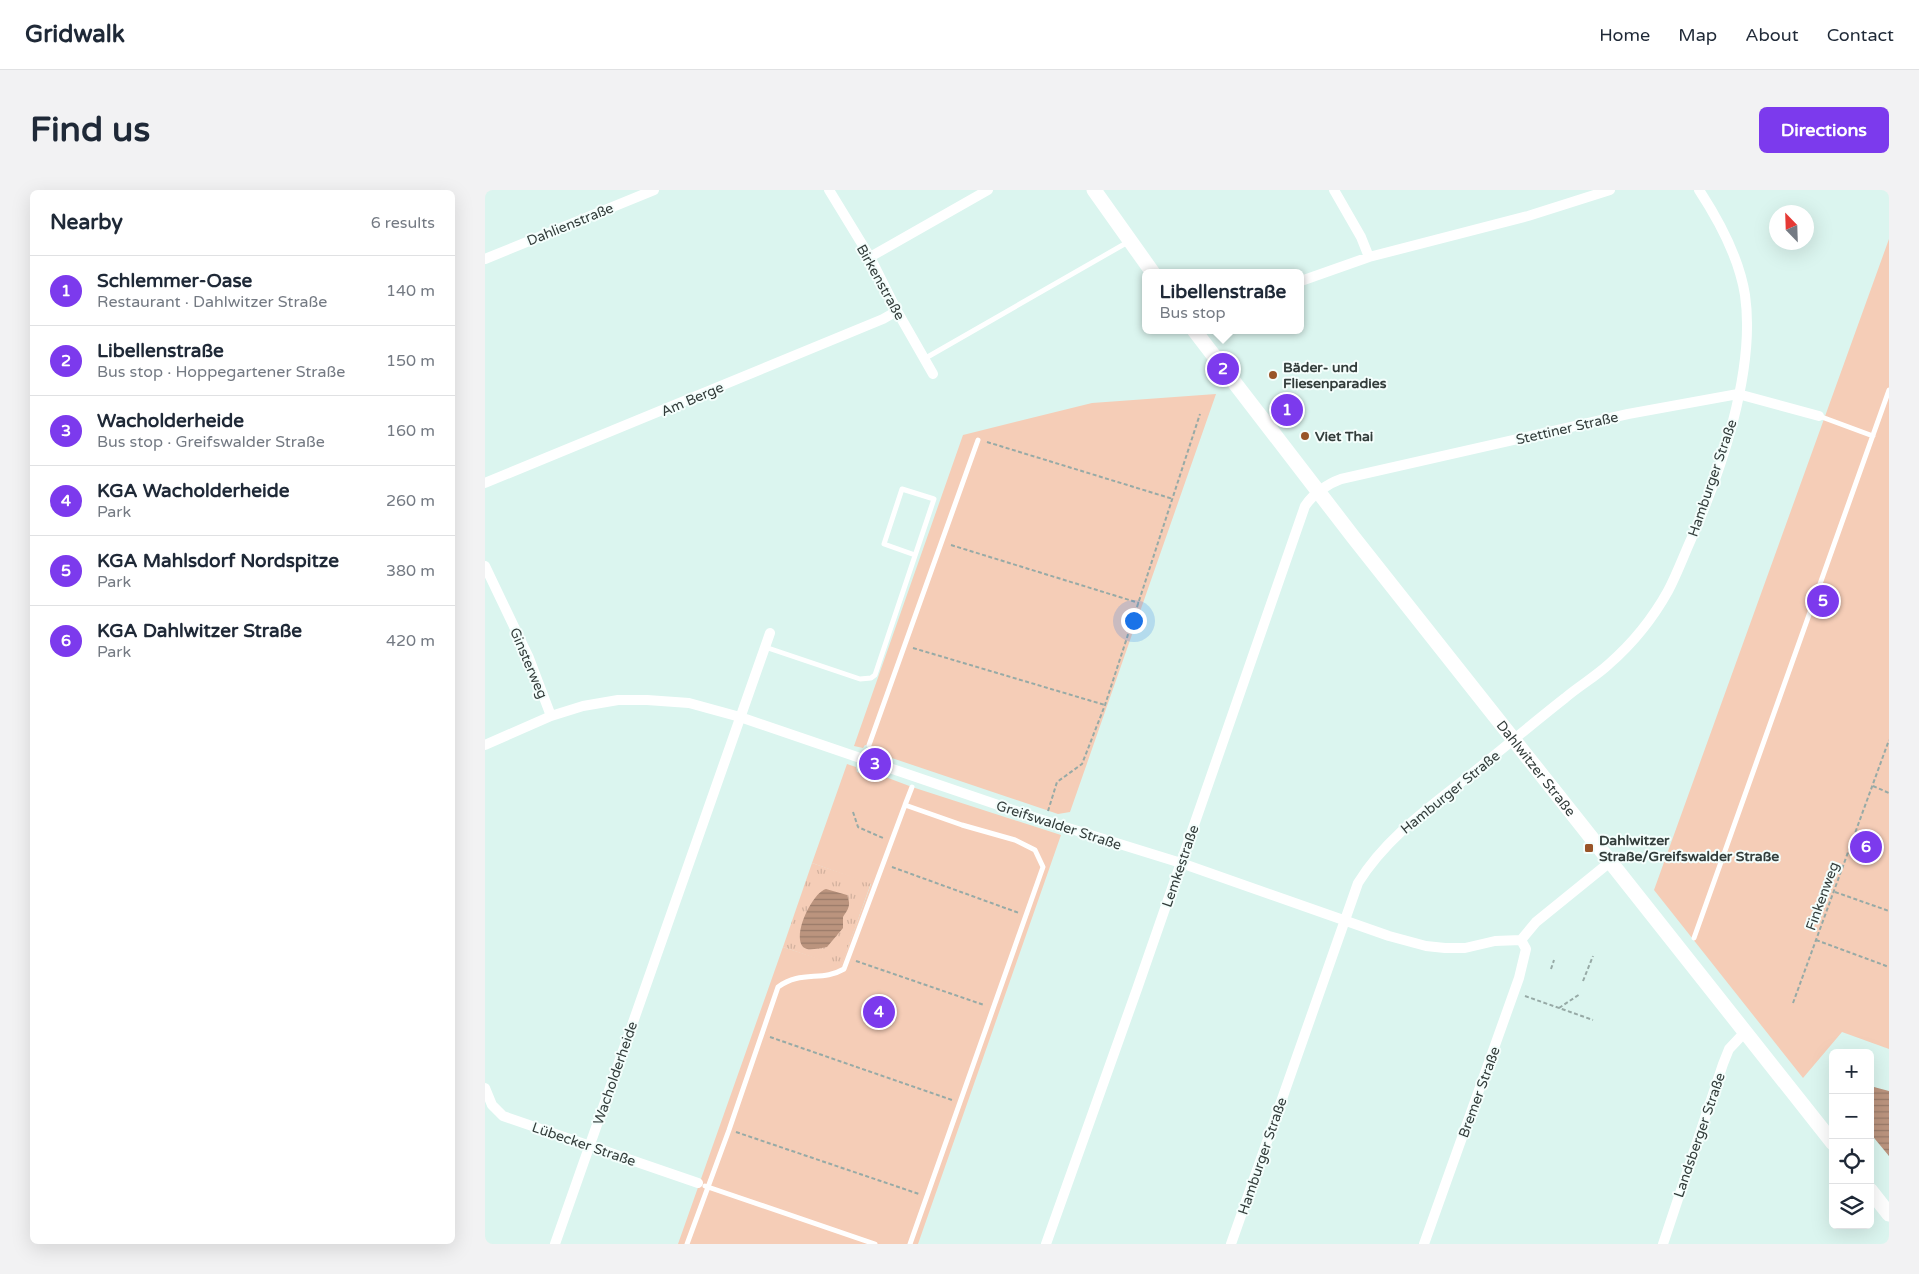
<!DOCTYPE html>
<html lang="en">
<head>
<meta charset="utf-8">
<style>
  body { margin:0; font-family:"Varela Round",sans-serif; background:#f2f2f3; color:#1f2937 }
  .controls { position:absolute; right:15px; bottom:15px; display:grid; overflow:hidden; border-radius:8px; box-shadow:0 5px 20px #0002 }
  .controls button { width:45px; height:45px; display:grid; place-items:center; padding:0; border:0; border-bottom:1px solid #e0e1e3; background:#fff; color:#1f2937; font:25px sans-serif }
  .compass { position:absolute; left:1284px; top:15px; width:45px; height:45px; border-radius:50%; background:#fff; box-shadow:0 5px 20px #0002; rotate:337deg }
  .you { position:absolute; left:648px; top:430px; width:18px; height:18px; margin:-12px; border:4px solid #fff; border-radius:50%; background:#1a73e8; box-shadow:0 0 0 8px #1a73e833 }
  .badge { display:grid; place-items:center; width:32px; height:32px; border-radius:50%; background:#7c3aed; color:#fff; font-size:16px; font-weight:700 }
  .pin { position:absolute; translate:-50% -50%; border:2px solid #fff; box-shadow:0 1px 5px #0006 }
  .popup { position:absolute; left:657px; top:79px; width:162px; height:65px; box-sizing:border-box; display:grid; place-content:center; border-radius:8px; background:#fff; filter:drop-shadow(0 1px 4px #0005); font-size:16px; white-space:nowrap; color:#747a83 }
  .popup b { font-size:19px; color:#1f2937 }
  .popup::after { content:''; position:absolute; left:50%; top:100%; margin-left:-10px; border:10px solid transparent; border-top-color:#fff }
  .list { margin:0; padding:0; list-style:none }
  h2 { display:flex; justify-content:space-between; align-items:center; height:65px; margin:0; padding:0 20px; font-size:21px }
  h2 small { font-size:16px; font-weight:400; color:#747a83 }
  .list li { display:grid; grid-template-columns:32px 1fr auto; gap:15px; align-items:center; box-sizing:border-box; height:70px; padding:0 20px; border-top:1px solid #e0e1e3 }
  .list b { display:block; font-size:19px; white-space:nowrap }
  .list p { margin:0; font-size:16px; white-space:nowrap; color:#747a83 }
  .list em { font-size:16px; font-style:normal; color:#747a83 }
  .icon { flex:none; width:28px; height:28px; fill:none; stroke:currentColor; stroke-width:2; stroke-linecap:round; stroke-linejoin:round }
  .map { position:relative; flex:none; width:1404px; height:1054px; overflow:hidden; border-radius:8px }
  header { display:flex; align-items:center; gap:30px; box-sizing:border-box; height:70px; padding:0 25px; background:#fff; border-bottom:1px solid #e0e1e3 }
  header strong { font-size:24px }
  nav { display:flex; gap:28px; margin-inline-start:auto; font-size:18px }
  .intro { display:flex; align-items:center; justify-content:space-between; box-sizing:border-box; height:120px; padding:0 30px }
  h1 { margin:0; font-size:35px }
  .button { padding:12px 22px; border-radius:8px; background:#7c3aed; color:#fff; font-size:18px; font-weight:700 }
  main { display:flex; gap:30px; padding:0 30px }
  aside { flex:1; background:#fff; border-radius:8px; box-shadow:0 5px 20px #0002 }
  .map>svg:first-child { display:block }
</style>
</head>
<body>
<header>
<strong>Gridwalk</strong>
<nav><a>Home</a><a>Map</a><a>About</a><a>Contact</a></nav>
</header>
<div class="intro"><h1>Find us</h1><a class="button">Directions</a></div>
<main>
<aside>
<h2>Nearby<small>6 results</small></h2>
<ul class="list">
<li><span class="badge">1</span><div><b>Schlemmer-Oase</b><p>Restaurant · Dahlwitzer Straße</p></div><em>140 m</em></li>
<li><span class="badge">2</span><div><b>Libellenstraße</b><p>Bus stop · Hoppegartener Straße</p></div><em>150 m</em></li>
<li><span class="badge">3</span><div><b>Wacholderheide</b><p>Bus stop · Greifswalder Straße</p></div><em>160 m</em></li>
<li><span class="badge">4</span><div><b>KGA Wacholderheide</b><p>Park</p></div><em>260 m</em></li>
<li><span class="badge">5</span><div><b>KGA Mahlsdorf Nordspitze</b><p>Park</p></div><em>380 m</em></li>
<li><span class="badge">6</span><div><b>KGA Dahlwitzer Straße</b><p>Park</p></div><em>420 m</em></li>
</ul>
</aside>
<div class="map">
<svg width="1404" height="1054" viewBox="0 0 1404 1054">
  <defs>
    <pattern id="grass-tufts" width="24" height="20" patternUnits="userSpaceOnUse" patternTransform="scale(1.25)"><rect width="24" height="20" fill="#f5cdb7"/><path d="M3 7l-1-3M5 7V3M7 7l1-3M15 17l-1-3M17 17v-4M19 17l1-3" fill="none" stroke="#d2b19e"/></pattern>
    <pattern id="water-rules" width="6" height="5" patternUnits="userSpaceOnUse" patternTransform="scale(1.25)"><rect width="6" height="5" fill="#bb947e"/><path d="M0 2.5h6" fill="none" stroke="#997a68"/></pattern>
  </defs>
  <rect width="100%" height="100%" fill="#dbf5ef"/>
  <path fill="url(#grass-tufts)" d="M 327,673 L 386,693 L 356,777 L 298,757 Z"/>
  <path fill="#f5cdb7" d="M 1404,49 L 1404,859 L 1357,842 L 1318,888 L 1169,700 Z
    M 731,204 L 585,622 L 573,624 L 389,562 L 389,557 L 380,555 L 378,558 L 369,556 L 478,245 L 607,213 Z
    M 362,574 L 371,577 L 372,582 L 378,584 L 382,580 L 427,597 L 576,645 L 433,1054 L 193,1054 L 298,757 L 356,776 L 386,694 L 327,673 Z"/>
  <path fill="url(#water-rules)" d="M 341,699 L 362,705 C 366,715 364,718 358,727 L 358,738 L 342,757 C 336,758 327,760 322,759 C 303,754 326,703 341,699 Z
    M 1385,896 L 1404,901 L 1404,966 L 1385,943 Z"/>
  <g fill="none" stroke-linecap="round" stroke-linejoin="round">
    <path stroke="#97aaa6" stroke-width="2" stroke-dasharray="4 2.5" stroke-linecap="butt" d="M 502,252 L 688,309
      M 466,355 L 654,413
      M 428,458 L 620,515
      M 1388,596 L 1404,603
      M 563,621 L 572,592 L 597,574 L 620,515 L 715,224
      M 368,622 L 373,637 L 398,648
      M 407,677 L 534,723
      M 1350,702 L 1404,721
      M 1331,750 L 1404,777
      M 371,771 L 499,815
      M 1066,779 L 1069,770
      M 1098,791 L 1108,766
      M 1040,806 L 1108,830
      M 1308,813 L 1404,550
      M 1074,818 L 1095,804
      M 285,847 L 467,910
      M 251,942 L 434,1004"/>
    <path stroke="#fff" stroke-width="5" d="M 439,169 L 643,52
      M 1334,226 L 1388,246
      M 280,457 L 375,489 L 386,488 L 390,485 L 449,309 L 417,299 L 399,354 L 430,365
      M 384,555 L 493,250
      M 1209,748 L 1404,200
      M 220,996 L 390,1054
      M 202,1054 L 244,940 L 293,797 C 316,780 337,792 359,779 L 420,615
      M 425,1054 L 558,677 L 550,660 L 530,650 L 477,635 L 420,615 L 427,597"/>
    <path stroke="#fff" stroke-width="10" d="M 344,0 L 385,67 L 412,121 L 448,184
      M 849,0 L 876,47 L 884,67
      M 385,67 L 503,0
      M 0,69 L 169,0
      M 816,91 L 884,67 L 1043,26 L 1125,0
      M 0,293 L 398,129 L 412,121
      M 0,376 L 44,468 L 66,526
      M 0,555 L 66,526 L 98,516 L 133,510 L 162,510 L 204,513 L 255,527 L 554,629 L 696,673 L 904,746 L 941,756 L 960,758 L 980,758 L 1010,751 L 1036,750 L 1051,732 L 1125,672
      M 0,898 L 7,915 L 18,926 L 213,993
      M 70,1054 L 285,443
      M 561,1054 L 652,799 L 820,316 C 828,304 842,294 856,289 L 1143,224 L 1253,204 L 1334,226
      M 746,1054 L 873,693 C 897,654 934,625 970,597 C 1007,568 1043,537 1080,508 C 1094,496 1110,487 1124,474 C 1148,453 1168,428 1183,401 C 1191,386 1197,370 1204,354 C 1235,285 1271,181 1260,105 C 1254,67 1235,32 1214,0
      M 939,1054 L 1034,788 L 1041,759 L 1036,750
      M 1178,1054 L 1238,874 L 1244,859 L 1260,842"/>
    <g stroke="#fff" stroke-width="15">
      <path d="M 609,0 L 668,83"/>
      <path id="s1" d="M 709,140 L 869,348 L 1348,953"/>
      <path d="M 1385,1000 L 1404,1024"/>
    </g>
  </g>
  <g fill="#995428" stroke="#f4fefc" stroke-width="2">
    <circle cx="788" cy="185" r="5"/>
    <circle cx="820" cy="246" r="5"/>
    <rect x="1099" y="653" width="10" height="10" rx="2.5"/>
  </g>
  <g text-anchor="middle" stroke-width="4" stroke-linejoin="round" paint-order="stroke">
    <g font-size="14" fill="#333d3b" stroke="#f4fefc">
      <text transform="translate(85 34) rotate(-22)" y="5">Dahlienstraße</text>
      <text transform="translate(396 92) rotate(61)" y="5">Birkenstraße</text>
      <text transform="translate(207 209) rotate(-23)" y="5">Am Berge</text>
      <text transform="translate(1082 238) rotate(-13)" y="5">Stettiner Straße</text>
      <text transform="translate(1227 288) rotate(-71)" y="5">Hamburger Straße</text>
      <text transform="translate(44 473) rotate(67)" y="5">Ginsterweg</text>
      <text dy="5" stroke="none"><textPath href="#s1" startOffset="556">Dahlwitzer Straße</textPath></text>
      <text transform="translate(965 602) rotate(-39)" y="5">Hamburger Straße</text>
      <text transform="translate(574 635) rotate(18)" y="5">Greifswalder Straße</text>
      <text transform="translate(695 676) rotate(-71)" y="5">Lemkestraße</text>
      <text transform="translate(1337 706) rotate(-70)" y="5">Finkenweg</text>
      <text transform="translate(130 883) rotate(-71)" y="5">Wacholderheide</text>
      <text transform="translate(994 902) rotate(-70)" y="5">Bremer Straße</text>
      <text transform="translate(1214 945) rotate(-71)" y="5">Landsberger Straße</text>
      <text transform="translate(99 954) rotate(19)" y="5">Lübecker Straße</text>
      <text transform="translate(777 966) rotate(-71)" y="5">Hamburger Straße</text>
    </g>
    <g font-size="14" font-weight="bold" fill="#333d3b" stroke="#f4fefc" text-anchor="start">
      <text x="798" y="182">Bäder- und<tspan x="798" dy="16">Fliesenparadies</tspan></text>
      <text x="830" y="251">Viet Thai</text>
      <text x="1114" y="655">Dahlwitzer<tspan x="1114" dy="16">Straße/Greifswalder Straße</tspan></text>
    </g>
  </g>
</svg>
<div class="controls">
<button>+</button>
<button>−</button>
<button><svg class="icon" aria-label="locate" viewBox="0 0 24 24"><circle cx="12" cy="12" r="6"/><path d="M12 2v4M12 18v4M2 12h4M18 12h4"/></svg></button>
<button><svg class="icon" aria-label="layers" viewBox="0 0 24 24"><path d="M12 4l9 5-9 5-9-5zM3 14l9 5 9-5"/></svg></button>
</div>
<svg class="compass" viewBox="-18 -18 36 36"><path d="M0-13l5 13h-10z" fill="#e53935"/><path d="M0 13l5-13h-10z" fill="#747a83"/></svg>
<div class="you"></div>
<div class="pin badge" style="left:802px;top:220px">1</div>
<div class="pin badge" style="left:738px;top:179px">2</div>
<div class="popup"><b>Libellenstraße</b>Bus stop</div>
<div class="pin badge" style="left:390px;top:574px">3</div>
<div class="pin badge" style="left:394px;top:822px">4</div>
<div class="pin badge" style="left:1338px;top:411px">5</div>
<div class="pin badge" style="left:1381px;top:657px">6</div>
</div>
</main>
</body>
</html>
